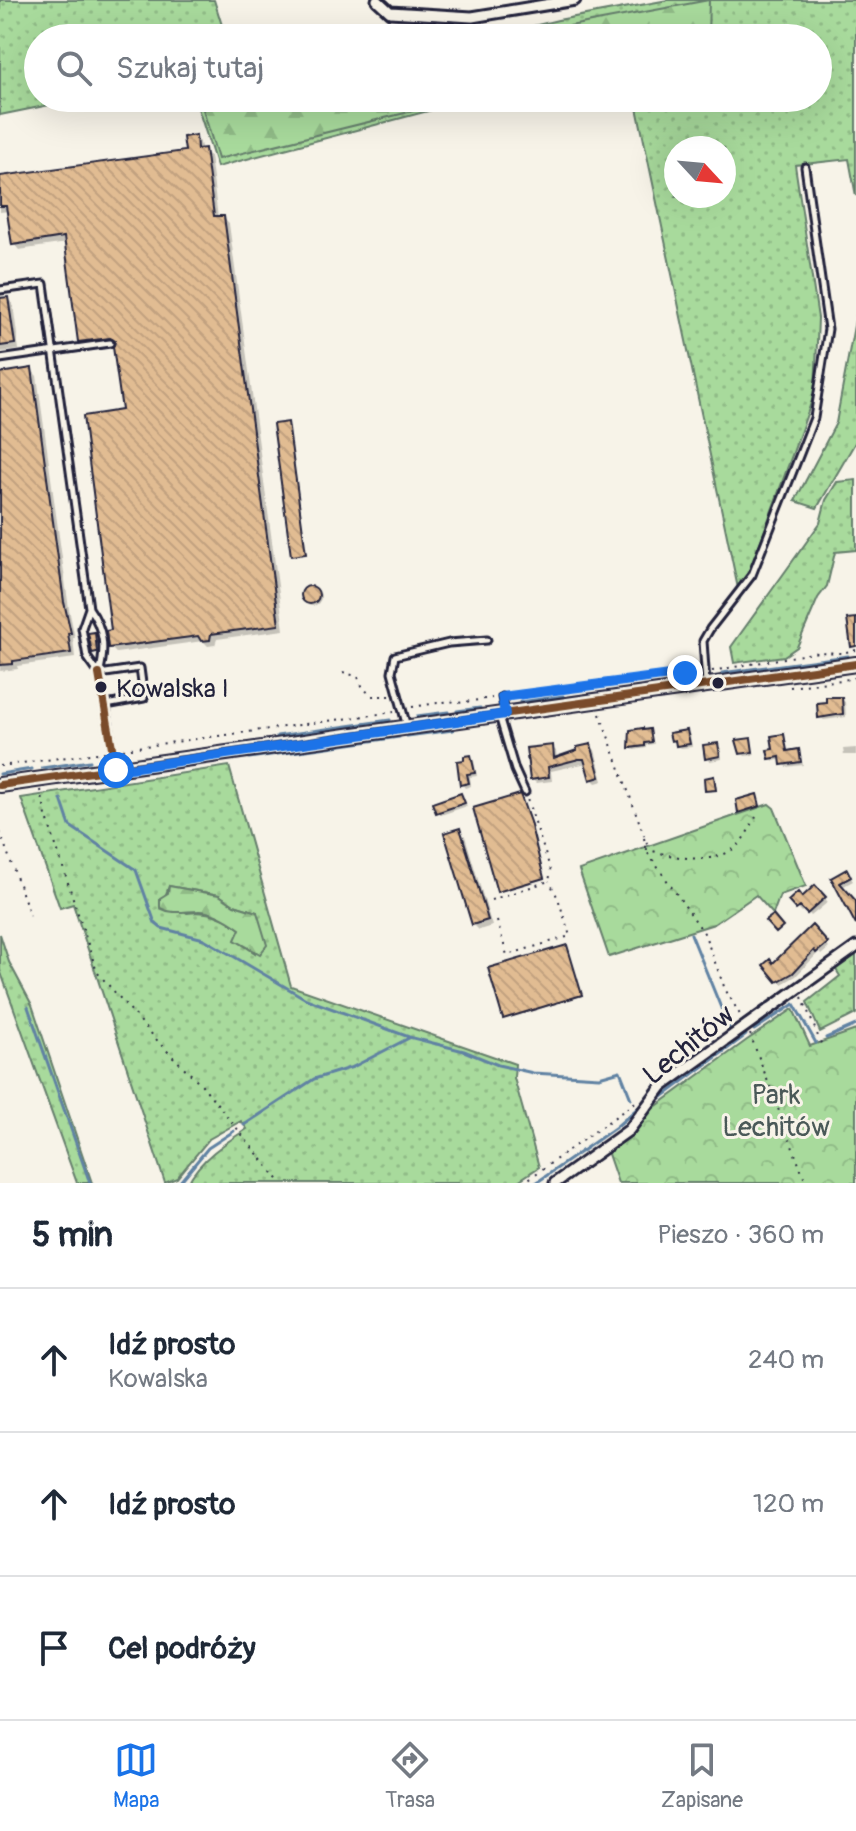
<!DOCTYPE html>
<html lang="pl">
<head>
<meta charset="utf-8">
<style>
  body { margin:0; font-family:Pangolin,sans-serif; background:#f2f2f3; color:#1f2937 }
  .compass { position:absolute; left:664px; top:136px; width:72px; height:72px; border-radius:50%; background:#fff; box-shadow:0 8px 32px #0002; rotate:116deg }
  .stop { position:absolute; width:24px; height:24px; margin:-18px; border:6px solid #1a73e8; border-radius:50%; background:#fff }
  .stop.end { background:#1a73e8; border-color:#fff; box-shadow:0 2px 8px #0008 }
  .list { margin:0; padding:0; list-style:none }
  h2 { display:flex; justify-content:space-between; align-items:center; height:104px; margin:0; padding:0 32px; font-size:34px }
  h2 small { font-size:26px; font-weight:400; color:#747a83 }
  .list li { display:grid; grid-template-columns:52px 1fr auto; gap:24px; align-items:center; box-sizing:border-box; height:144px; padding:0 32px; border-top:2px solid #e0e1e3 }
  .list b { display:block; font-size:30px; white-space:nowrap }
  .list p { margin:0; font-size:26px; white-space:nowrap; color:#747a83 }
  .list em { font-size:26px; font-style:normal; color:#747a83 }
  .icon { flex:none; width:44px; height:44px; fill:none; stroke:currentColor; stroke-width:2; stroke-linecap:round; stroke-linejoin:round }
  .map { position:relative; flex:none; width:856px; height:1183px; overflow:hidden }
  .search { position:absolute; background:#fff; box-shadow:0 8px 32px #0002; left:24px; right:24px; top:24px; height:88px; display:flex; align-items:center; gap:20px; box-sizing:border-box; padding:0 28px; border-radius:44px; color:#747a83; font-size:30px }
  .sheet { height:536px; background:#fff }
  nav { display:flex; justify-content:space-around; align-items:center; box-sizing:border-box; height:112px; border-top:2px solid #e0e1e3; background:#fff; font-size:22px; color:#747a83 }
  nav a { display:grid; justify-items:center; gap:4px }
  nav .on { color:#1a73e8 }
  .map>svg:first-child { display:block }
</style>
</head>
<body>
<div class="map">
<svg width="856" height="1183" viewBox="0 0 856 1183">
  <defs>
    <pattern id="grass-dots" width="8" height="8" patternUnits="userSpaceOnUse" patternTransform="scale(2)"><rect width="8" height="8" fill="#a8da9c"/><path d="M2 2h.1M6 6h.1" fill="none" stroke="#90bb87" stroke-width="1.8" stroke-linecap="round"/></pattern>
    <pattern id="forest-firs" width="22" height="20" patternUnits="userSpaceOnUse" patternTransform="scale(2)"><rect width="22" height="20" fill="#a8da9c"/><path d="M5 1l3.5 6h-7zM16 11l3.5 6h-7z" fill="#90bb87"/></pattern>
    <pattern id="park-crowns" width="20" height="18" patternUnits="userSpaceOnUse" patternTransform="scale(2)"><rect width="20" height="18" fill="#a8da9c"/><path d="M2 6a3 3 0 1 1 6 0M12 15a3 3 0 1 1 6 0" fill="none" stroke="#90bb87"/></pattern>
    <pattern id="building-back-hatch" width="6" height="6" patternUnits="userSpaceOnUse" patternTransform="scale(2)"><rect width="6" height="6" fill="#e1bc92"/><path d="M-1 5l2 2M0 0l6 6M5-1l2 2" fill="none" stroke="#c1a17f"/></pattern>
  </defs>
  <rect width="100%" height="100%" fill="#f7f3e8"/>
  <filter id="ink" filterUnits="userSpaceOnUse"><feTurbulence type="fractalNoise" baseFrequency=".0125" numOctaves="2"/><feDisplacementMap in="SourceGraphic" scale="16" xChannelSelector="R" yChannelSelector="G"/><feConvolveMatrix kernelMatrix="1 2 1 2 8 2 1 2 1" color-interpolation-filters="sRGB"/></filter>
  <g filter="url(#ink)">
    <path fill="url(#grass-dots)" stroke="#657e6c" stroke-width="2" fill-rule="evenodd" d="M 0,0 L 214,0 L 226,38 L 38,38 L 38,98 L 84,98 L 0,115 Z
      M 668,0 L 856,0 L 856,196 L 849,159 L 795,165 L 818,318 L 815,392 L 740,598 L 635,98 L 818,98 L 818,38 L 483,38 L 558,20 ZM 676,148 L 724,148 L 724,196 L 676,196 Z
      M 202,98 L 477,98 L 217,167 L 195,99 Z
      M 856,315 L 856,441 L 817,508 L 795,501 L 836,423 Z
      M 856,480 L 856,550 L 835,552 L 827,586 L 818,598 L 797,647 L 784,656 L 734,663 L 731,647 L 820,523 L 826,500 L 837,482 Z
      M 229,766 L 291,986 L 515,1064 L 514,1078 L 539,1167 L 515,1183 L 188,1183 C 200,1159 225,1143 247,1129 L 241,1121 L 209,1139 L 177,1178 L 165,1183 L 73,904 L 60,908 L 21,798 ZM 169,886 L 219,895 L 234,905 L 257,912 L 255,953 L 236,940 L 240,929 C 225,917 206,910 187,913 L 165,897 Z
      M 0,934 L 9,962 L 32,1005 L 92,1183 L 77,1183 L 0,970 Z
      M 856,952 L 856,1014 L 820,1032 L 807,1002 L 840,976 L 835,968 Z"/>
    <path fill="url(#forest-firs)" stroke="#657e6c" stroke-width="2" d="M 709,0 L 708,38 L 496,38 L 545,27 L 559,28 Z
      M 222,98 L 466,98 L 218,159 L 201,103 Z
      M 169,886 L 219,895 L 234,905 L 257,912 L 267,945 L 260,954 L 235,940 L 240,929 C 229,921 212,911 199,911 C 185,911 173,915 160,908 L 160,898 L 168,893 Z"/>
    <path fill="url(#park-crowns)" stroke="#657e6c" stroke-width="2" d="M 769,804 L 774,808 L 806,886 L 780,895 L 773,914 L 756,895 L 714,924 L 609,957 L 579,870 Z
      M 793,1009 L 810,1046 L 856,1030 L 856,1183 L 618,1183 L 607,1151 L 639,1127 L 647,1113 L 747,1040 Z"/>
    <path fill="#0003" d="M 195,137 L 200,143 L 202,151 L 210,156 L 218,218 L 223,218 L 229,224 L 284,630 L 217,639 L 215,645 L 208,646 L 203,641 L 116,653 L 110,647 L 114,632 L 124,412 L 117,342 L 85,347 L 80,341 L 67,243 L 19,250 L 14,244 L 9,211 L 0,212 L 0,178 L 187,153 Z
      M 8,299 L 13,304 L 19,350 L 0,352 L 0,300 Z
      M 32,370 L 37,376 L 69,609 L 75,638 L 73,638 L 75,658 L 17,666 L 18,669 L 0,671 L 0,375 Z
      M303 597a9 9 0 1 1 18 0a9 9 0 1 1-18 0Z
      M 841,699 L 845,702 L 846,717 L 824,720 L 820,717 Z
      M 650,731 L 654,744 L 647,745 L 647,748 L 634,750 L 631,747 Z
      M 687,732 L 690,735 L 692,747 L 681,748 L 672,740 Z
      M 784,736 L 788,753 L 799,751 L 803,765 L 786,767 L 783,759 L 774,761 L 771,758 Z
      M 750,740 L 755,755 L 745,756 L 742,753 Z
      M 717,745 L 721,748 L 722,759 L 710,761 L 707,758 Z
      M 590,746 L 595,750 L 603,781 L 596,783 L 592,779 L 587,763 L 551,771 L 552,781 L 536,783 L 532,779 L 552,747 L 556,751 L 557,759 Z
      M 856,748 L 856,755 L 844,755 L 843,749 Z
      M 471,757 L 474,761 L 477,776 L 470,777 L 471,786 L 465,788 L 462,784 Z
      M 460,795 L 467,806 L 441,815 L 438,812 Z
      M 531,825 L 544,879 L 499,892 L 498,891 Z
      M 460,831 L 465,836 L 492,926 L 479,930 L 473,924 Z
      M 847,872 L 853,881 L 842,887 L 856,903 L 856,920 L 834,878 Z
      M 815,888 L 828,902 L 811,916 L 805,909 L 801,912 L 791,901 L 802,899 Z
      M 812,928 L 829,948 L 821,955 L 819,952 L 796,976 L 782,984 L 766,966 L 774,965 Z
      M 568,948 L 582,996 L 506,1019 L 505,1018 Z"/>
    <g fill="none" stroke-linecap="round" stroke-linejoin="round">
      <path stroke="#6082a3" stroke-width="3" d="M 722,673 L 848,656
        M 520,702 L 563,696
        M 457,711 L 480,708
        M 417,716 L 448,712
        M 277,736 L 390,720
        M 407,736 L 453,730
        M 249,758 L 399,737
        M 42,768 L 90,761
        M 0,774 L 32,769
        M 61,799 L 70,826 L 136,870 L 155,923 L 161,928 L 204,939 L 306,999 L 409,1037 L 464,1051 L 498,1065 L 533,1073 L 599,1077 L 620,1071 L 631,1099
        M 691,934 L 730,1030
        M 28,1007 L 90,1183
        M 754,1030 L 794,1004 L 816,1043
        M 826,1038 L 856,1025
        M 658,1100 L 746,1035
        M 244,1125 L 314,1079 L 353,1067 L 409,1038
        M 179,1183 L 208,1148 L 234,1131
        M 536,1183 L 616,1127 L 639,1107"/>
    </g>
    <path fill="url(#building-back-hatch)" stroke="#22223b" stroke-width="2" d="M 196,135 L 197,149 L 205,148 L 214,216 L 224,216 L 279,625 L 211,634 L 210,640 L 201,641 L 198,636 L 108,648 L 106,631 L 111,630 L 83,416 L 122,410 L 113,347 L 115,341 L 110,338 L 78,342 L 64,237 L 12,245 L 6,206 L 0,206 L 0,176 L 185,151 L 183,137 Z
      M 8,297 L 15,344 L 0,346 L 0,298 Z
      M 32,368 L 64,602 L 71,633 L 68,633 L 71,653 L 13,661 L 13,664 L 0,665 L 0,373 Z
      M 288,422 L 306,554 L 291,556 L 273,424 Z
      M301 595a9 9 0 1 1 18 0a9 9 0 1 1-18 0Z
      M 856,618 L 856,646 L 851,647 L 847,619 Z
      M 95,632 L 97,652 L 92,653 L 88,633 Z
      M 826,697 L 842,697 L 843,714 L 818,718 L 817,703 L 826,702 Z
      M 643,728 L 643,730 L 650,729 L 652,742 L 645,743 L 645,746 L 629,748 L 630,730 Z
      M 687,730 L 690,744 L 676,746 L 675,740 L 671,741 L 669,733 Z
      M 784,734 L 787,751 L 799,749 L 801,762 L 781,765 L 780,757 L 769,759 L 767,750 L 773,749 L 771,736 Z
      M 751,738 L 753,752 L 740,754 L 736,740 Z
      M 718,743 L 720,756 L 705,759 L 703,745 Z
      M 591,744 L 600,777 L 590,780 L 584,759 L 579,759 L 548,767 L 549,777 L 530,780 L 526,748 L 553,745 L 554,758 L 577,750 L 577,747 Z
      M 471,755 L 475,773 L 467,774 L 469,783 L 460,785 L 457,761 L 464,760 L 464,756 Z
      M 714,776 L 716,790 L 705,791 L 704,778 Z
      M 461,793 L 465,803 L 436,813 L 432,803 Z
      M 520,794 L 530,822 L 544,878 L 497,892 L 473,808 Z
      M 757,794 L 760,806 L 738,813 L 736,800 Z
      M 460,828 L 488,920 L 472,925 L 444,833 Z
      M 847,869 L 851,877 L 840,883 L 856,901 L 856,925 L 831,878 Z
      M 815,885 L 826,897 L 807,914 L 800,907 L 796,910 L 788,901 L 798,892 L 802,897 Z
      M 773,915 L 783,927 L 776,933 L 765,921 Z
      M 812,925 L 828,943 L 816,953 L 814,950 L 793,973 L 777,982 L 763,965 L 770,959 L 773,963 Z
      M 567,945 L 582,995 L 503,1019 L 488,968 Z"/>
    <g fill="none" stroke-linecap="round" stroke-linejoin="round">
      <defs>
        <path id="service" d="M 0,290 L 44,284 L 89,608 C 104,629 106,649 99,674
          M 0,359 L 110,343
          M 89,608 L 82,628 L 87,657 L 99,674 L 106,705 L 116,769
          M 99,674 L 140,668 L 144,698 L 106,705
          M 706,684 L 703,641 L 710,629 L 752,575 L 814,418 L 828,329 L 805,167
          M 502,697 L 505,713
          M 499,716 L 515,770 L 525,792
          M 407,727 L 392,672 L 395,656 L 449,643 L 487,640"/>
        <path id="minor" d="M 377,0 L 390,12 L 472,17 L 575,0
          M 555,1183 L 629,1130 L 662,1086 L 856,947"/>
        <path id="tertiary" d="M 0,785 L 856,664"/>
      </defs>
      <use href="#service" stroke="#22223b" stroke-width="11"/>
      <use href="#minor" stroke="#22223b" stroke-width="15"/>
      <use href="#tertiary" stroke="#22223b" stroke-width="18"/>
      <path stroke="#22223b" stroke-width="2" stroke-dasharray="2 6" stroke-linecap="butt" d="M 387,38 L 386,33 L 391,23
        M 712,671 L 818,652 L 841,653 L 856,650
        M 343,672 L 358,677 L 363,688 L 372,696 L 391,696
        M 790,687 L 856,678
        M 510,697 L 674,674 L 690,675
        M 412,707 L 450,701 L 458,703 L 492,698
        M 600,714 L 648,846
        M 123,749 L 394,712
        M 0,766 L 105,752
        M 41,790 L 45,812 L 97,972 L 163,1047 L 202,1085 L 281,1183
        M 0,832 L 30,915
        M 644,838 L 647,852 L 704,933 L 725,989 L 742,1018
        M 646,849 C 673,857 716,868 739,844 C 746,836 751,826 756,817
        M 491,900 L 549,881 L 551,871 L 527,799
        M 497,921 L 507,955 L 570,936 L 558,898 L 549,881
        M 802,997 L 822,1046
        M 750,1034 L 806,1183
        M 523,1183 L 637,1101"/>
      <use href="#service" stroke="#f7f3e8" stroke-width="5"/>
      <use href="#minor" stroke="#f7f3e8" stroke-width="9"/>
      <use href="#tertiary" stroke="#f7f3e8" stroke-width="12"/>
      <defs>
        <path id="bus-1" d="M 99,674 L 116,770
          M 0,785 L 856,664"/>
      </defs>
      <use href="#bus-1" stroke="#f7f3e8" stroke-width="14"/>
      <use href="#bus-1" stroke="#7a4b2a" stroke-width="8"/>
    </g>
  </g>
  <g fill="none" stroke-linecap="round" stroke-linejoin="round" filter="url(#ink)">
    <path stroke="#1a73e8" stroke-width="10" d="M 116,770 L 505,714 L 502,697 L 685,673"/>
  </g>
  <g fill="#22223b" stroke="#f7f3e8" stroke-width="3">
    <circle cx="718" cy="683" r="7"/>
    <circle cx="101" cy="687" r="7"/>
  </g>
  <g text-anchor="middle" stroke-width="6" stroke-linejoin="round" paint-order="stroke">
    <g font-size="26" fill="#22223b" stroke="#f7f3e8" text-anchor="start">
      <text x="116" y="697">Kowalska I</text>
    </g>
    <g font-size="28" fill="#22223b" stroke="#f7f3e8">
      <text transform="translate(688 1044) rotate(-39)" y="10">Lechitów</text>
    </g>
    <g font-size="28" fill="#4a5958" stroke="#f7f3e8">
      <text x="776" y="1104">Park<tspan x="776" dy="32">Lechitów</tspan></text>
    </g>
  </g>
</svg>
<svg class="compass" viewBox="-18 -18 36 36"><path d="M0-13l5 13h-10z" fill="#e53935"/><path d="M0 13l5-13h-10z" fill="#747a83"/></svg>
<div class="stop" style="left:116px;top:770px"></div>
<div class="stop end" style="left:685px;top:673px"></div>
<div class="search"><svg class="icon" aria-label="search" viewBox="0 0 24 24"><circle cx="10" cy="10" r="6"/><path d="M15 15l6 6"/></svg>Szukaj tutaj</div>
</div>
<section class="sheet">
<h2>5 min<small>Pieszo · 360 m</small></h2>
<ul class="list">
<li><svg class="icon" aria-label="ahead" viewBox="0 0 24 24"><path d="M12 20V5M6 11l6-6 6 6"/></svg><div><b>Idź prosto</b><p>Kowalska</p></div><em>240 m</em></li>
<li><svg class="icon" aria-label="ahead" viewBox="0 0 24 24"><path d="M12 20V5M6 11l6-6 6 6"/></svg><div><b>Idź prosto</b></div><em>120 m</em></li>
<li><svg class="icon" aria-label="arrive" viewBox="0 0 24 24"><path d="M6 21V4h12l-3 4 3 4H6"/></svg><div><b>Cel podróży</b></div></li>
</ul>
</section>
<nav>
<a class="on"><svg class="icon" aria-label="map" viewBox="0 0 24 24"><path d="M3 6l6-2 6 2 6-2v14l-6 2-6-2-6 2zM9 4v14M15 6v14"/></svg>Mapa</a>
<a><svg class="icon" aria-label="directions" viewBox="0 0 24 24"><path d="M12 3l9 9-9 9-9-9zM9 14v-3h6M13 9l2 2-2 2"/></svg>Trasa</a>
<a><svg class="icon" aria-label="saved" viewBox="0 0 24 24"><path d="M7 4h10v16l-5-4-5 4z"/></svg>Zapisane</a>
</nav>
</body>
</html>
